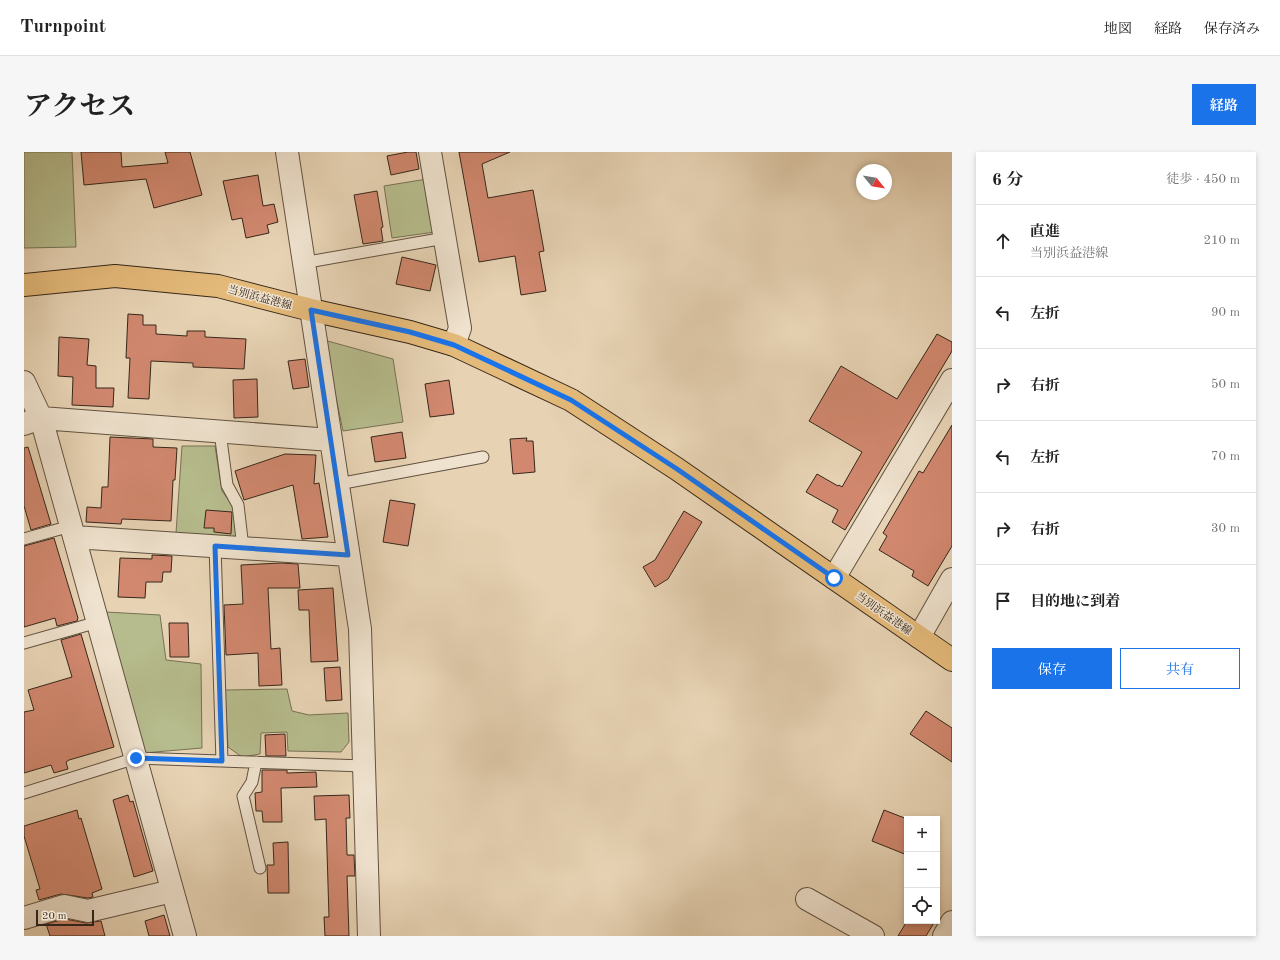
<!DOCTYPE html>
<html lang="ja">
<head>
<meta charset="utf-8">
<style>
  body { margin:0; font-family:"Old Standard TT","Noto Serif JP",serif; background:#f6f6f6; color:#222 }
  .controls { position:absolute; right:12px; bottom:12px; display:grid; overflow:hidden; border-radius:0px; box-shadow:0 2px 6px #0003 }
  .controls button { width:36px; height:36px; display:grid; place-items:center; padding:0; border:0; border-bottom:1px solid #e0e0e0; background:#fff; color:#222; font:20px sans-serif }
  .compass { position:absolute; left:832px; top:12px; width:36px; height:36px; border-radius:50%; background:#fff; box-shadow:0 2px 6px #0003; rotate:120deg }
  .scale { position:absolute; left:12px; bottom:10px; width:58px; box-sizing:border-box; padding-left:4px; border:2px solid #36271a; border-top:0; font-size:11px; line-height:14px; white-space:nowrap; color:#36271a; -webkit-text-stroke:3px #efe2ce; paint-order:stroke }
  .stop { position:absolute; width:12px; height:12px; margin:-9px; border:3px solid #1a73e8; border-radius:50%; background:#fff }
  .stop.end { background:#1a73e8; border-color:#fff; box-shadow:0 1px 4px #0008 }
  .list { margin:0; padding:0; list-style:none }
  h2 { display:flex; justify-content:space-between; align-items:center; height:52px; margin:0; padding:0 16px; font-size:17px }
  h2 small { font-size:13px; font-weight:400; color:#767676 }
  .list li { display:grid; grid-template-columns:26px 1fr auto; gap:12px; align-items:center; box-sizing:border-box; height:72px; padding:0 16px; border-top:1px solid #e0e0e0 }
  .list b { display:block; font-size:15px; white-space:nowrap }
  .list p { margin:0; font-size:13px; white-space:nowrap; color:#767676 }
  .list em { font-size:13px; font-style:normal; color:#767676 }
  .actions { display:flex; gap:8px; padding:12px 16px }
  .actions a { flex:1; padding:9px 0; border:1px solid #1a73e8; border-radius:0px; text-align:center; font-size:14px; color:#1a73e8 }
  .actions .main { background:#1a73e8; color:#fff }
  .icon { flex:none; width:22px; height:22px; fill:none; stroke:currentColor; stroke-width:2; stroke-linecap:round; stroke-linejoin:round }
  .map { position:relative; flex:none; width:928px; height:784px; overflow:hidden; border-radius:0px }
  header { display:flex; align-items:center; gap:24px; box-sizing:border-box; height:56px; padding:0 20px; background:#fff; border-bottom:1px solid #e0e0e0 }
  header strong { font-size:19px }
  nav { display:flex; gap:22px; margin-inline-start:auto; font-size:14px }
  .intro { display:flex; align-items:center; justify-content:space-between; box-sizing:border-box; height:96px; padding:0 24px }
  h1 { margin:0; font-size:28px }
  .button { padding:10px 18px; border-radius:0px; background:#1a73e8; color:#fff; font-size:14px; font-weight:700 }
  main { display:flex; gap:24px; padding:0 24px }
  aside { flex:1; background:#fff; border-radius:0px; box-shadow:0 2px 6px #0003 }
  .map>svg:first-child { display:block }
</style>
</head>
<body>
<header>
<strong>Turnpoint</strong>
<nav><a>地図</a><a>経路</a><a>保存済み</a></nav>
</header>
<div class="intro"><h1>アクセス</h1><a class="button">経路</a></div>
<main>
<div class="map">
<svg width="928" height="784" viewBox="0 0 928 784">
  <rect width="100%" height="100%" fill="#e7d3b4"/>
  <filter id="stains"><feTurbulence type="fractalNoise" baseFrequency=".005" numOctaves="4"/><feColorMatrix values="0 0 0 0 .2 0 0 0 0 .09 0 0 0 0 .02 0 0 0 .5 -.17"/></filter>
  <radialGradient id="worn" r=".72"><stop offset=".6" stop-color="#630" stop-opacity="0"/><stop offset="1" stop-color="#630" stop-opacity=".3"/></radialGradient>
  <path fill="#b6bc8d" stroke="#767254" d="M 0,0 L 48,0 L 52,95 L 0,96 Z
    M 403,27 L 411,80 L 368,86 L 360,34 Z
    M 300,188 L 369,207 L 379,270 L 319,279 Z
    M 158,294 L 191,294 L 198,339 L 211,357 L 214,385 L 152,381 Z
    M 82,460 L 136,463 L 142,508 L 177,512 L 178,596 L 119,601 Z
    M 263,537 L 268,559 L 285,563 L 324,561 L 325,590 L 317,600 L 264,599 L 263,580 L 237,581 L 236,602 L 218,605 L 204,595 L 201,538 Z"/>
  <path fill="#d1886f" stroke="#36271a" d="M 57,0 L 97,0 L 98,15 L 144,11 L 141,0 L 166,0 L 178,43 L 130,56 L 122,27 L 60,33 Z
    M 384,0 L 392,0 L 395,17 L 367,23 L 363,4 Z
    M 435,0 L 486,0 L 458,12 L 464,46 L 509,38 L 520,99 L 515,100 L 522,139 L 497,143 L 491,104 L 455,110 Z
    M 234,23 L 239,54 L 250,52 L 254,70 L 243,73 L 245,81 L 222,86 L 218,66 L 208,68 L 199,29 Z
    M 353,39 L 359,75 L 357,76 L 359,89 L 339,92 L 330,43 Z
    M 378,105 L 412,113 L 406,139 L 372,132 Z
    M 104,162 L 119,163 L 119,173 L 132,173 L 132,182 L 163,184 L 163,179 L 181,179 L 181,185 L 222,187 L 220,217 L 169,215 L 169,211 L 127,209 L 125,247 L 104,246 L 106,206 L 102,206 Z
    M 913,182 L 928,190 L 928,199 L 821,378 L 808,370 L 814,358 L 782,340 L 793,322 L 814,334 L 815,333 L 818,335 L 838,300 L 785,269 L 817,214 L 873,247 Z
    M 35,185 L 65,187 L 63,213 L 72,214 L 72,236 L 90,236 L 89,255 L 48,253 L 49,225 L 34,224 Z
    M 281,207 L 285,235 L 269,237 L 264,209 Z
    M 233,227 L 234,265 L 210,266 L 209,228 Z
    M 425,228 L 430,262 L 406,265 L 401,232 Z
    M 928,273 L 928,394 L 904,434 L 888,424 L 890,419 L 855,398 L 863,384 L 859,381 L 895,319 L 899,321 Z
    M 378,280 L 382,306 L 351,310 L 347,285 Z
    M 86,285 L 129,287 L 129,295 L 153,296 L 151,328 L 149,328 L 147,369 L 98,367 L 97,372 L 62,370 L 63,355 L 77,356 L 78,335 L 84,335 Z
    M 503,286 L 502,289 L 509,289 L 511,320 L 489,322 L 486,287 Z
    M 4,295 L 27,372 L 7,378 L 0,354 L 0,296 Z
    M 261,302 L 292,303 L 290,332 L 295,331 L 304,385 L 278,387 L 269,333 L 220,348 L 211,319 Z
    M 366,348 L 391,352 L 384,394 L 359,390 Z
    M 182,358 L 208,360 L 207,382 L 190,380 L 190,376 L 180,376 Z
    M 660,359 L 678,370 L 644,427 L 631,435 L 619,415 L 631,408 Z
    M 30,386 L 54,466 L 53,469 L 33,474 L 31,466 L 0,475 L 0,394 Z
    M 128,403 L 148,404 L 147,420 L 139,420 L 138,430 L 122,430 L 121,446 L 94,445 L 96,406 L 128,407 Z
    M 257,411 L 274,412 L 276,436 L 244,436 L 247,497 L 256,496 L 258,533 L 235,534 L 234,501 L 202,503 L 200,453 L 219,452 L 217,413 Z
    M 309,436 L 314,509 L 287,510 L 285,458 L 275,458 L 274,438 Z
    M 145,471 L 164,471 L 165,505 L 146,505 Z
    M 57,482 L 90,595 L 45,608 L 42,610 L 44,617 L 30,621 L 27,613 L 0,621 L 0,560 L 10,558 L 4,538 L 48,525 L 37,488 Z
    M 316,515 L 318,548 L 302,549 L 300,516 Z
    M 902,559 L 928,576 L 928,610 L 886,582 Z
    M 261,582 L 262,604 L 242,604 L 241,583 Z
    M 238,618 L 263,618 L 263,621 L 292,620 L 293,635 L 257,636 L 258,670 L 239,670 L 238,659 L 232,659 L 231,641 L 238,640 Z
    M 104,643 L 106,650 L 109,649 L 129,719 L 110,725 L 89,648 Z
    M 325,643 L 326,666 L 322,666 L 323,703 L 330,703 L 331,724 L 323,724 L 325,784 L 301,784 L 300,765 L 305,765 L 302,667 L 291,668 L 290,644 Z
    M 53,658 L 55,667 L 57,666 L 78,737 L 68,741 L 69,745 L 64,746 L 37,742 L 15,748 L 12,738 L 16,737 L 0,684 L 0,674 Z
    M 860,658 L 883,667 L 883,703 L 848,689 Z
    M 264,690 L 265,741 L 244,741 L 243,713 L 250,713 L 249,691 Z
    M 140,763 L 146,784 L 125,784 L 121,769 Z
    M 41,767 L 62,771 L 77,769 L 81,784 L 26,784 L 22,772 Z
    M 883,769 L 911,769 L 902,784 L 874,784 Z"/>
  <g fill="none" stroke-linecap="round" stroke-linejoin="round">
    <defs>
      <path id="service" d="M 278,111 L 421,86
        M 196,280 L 203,333 L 214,353 L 219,396
        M 314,332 L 459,305
        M 0,387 L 47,374
        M 191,394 L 198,609
        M 0,491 L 74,470
        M 232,610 L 228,630 L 219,644 L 236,716
        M 0,641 L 112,606 L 340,614"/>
      <path id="minor" d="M 263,0 L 336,477 L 345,784
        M 406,0 L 436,176 L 430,193
        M 0,230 L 17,266 L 161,784
        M 0,272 L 17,266 L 307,288
        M 50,385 L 324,403
        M 810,426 L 928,228
        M 895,485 L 928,427
        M 783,747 L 849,784
        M 0,766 L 40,754 L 64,759 L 148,739
        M 920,784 L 928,770"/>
      <path id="primary" d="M 0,133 L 91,124 L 194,134 L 287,158 L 386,180 L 430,193 L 547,248 L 653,317 L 928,508"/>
    </defs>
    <use href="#service" stroke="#625240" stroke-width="13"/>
    <use href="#minor" stroke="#625240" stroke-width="24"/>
    <use href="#primary" stroke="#36271a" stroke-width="24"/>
    <use href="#service" stroke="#efe2ce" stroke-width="11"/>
    <use href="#minor" stroke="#efe2ce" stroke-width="22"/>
    <use href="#primary" stroke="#e4ba7a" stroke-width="22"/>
  </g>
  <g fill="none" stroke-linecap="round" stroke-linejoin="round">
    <path stroke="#1a73e8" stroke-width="5" d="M 112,606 L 198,609 L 191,394 L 324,403 L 287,158 L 386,180 L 430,193 L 547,248 L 653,317 L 810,426"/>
  </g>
  <g text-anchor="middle" stroke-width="3" stroke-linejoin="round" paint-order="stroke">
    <g font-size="11" fill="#36271a" stroke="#efe2ce">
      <text transform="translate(236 145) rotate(15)" y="4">当別浜益港線</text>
      <text transform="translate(860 461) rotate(35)" y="4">当別浜益港線</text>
    </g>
  </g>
  <rect width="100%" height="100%" filter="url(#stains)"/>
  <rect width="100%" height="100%" fill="url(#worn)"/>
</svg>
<div class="controls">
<button>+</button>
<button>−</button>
<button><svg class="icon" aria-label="locate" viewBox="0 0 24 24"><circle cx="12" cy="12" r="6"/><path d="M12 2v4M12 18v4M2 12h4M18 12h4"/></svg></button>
</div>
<svg class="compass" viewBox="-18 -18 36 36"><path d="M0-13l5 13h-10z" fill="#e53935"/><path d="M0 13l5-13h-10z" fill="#767676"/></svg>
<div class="scale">20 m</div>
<div class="stop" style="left:810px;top:426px"></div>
<div class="stop end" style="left:112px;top:606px"></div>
</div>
<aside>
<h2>6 分<small>徒歩 · 450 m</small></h2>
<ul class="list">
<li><svg class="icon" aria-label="ahead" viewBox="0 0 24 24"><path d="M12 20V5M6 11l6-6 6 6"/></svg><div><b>直進</b><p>当別浜益港線</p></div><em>210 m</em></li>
<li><svg class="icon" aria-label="left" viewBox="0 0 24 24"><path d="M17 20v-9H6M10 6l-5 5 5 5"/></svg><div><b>左折</b></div><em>90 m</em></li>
<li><svg class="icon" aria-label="right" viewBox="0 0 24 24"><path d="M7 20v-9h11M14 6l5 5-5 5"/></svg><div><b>右折</b></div><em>50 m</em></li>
<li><svg class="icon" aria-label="left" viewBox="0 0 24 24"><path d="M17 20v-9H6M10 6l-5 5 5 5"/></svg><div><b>左折</b></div><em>70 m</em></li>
<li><svg class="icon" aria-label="right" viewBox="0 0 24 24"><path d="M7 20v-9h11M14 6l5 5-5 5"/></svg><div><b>右折</b></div><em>30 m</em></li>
<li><svg class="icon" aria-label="arrive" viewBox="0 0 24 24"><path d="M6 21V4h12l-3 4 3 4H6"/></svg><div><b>目的地に到着</b></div></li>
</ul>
<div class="actions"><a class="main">保存</a><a>共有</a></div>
</aside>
</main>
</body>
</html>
